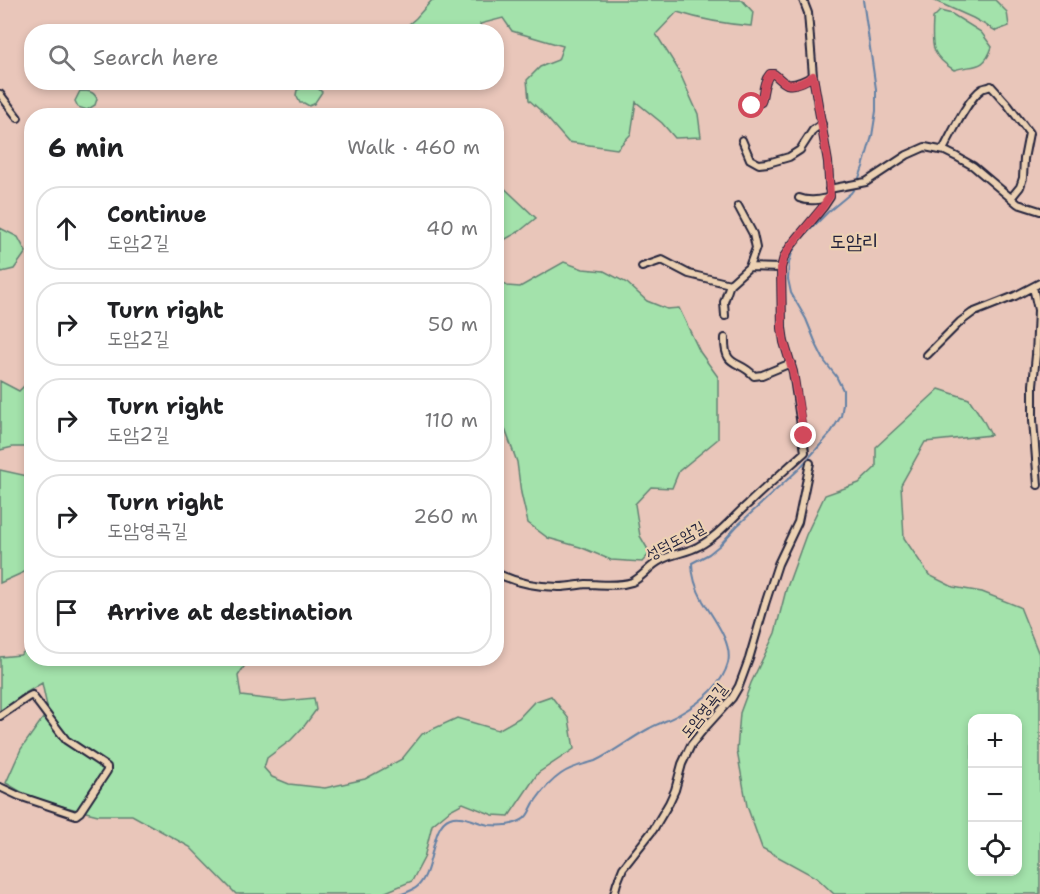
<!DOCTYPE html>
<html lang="en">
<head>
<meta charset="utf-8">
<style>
  body { margin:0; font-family:"Shantell Sans","Poor Story",sans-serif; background:#f6f6f6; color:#202124 }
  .controls { position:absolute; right:18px; bottom:18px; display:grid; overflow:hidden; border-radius:12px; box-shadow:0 3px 9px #0003 }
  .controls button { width:54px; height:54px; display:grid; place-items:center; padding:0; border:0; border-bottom:2px solid #e0e0e0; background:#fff; color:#202124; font:30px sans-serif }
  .stop { position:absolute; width:18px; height:18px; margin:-14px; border:4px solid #d1495b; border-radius:50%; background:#fff }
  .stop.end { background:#d1495b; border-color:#fff; box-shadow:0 2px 6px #0008 }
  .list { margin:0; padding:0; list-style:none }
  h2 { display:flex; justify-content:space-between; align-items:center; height:78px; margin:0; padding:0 24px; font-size:26px }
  h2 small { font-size:20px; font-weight:400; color:#757577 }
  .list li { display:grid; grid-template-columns:39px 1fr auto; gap:18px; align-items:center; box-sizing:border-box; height:84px; margin:0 12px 12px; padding:0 12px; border:2px solid #e0e0e0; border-radius:24px }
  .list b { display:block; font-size:22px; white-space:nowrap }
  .list p { margin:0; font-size:20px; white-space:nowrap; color:#757577 }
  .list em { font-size:20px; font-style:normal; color:#757577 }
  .icon { flex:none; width:33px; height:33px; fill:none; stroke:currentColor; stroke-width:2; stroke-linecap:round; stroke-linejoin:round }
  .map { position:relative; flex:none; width:1040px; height:894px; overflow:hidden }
  .search { position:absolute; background:#fff; box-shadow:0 3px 9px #0003; left:24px; top:24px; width:480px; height:66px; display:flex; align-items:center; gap:15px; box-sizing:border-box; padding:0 21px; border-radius:24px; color:#757577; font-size:22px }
  .panel { position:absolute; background:#fff; box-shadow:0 3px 9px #0003; left:24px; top:108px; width:480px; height:558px; border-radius:24px }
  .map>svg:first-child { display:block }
</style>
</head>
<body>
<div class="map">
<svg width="1040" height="894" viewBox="0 0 1040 894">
  <rect width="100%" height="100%" fill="#e9c6ba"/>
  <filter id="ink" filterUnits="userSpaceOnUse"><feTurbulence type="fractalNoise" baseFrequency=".0167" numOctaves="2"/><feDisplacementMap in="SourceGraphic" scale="12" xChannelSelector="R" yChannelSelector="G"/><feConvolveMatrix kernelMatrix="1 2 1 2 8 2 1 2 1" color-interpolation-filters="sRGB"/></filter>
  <g filter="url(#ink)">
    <path fill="#a3e2ab" stroke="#628273" stroke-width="1.5" fill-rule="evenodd" d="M 432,0 L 742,0 L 753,12 L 751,26 C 725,24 702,20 677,12 L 656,34 L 678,69 L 698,114 L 701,137 L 675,138 L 662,123 L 636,102 L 631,134 L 617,149 L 568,142 L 540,110 L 529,100 L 527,80 L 540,67 L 558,60 L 563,46 L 512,31 L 503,18 L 480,24 L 482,31 L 401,31 L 416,18 Z
      M 933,0 L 995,0 L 1007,12 L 1009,26 L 996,31 L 973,18 Z
      M 940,11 L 952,14 L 981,32 L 992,47 C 984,71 974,64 954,70 C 929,54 932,45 933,18 Z
      M 304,87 L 311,88 L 316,87 L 322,92 L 314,104 L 309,106 L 304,103 L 300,103 L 296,95 L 297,90 Z
      M 80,91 C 88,91 94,91 97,99 L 95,105 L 87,110 L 78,107 L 75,101 Z
      M 497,181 L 536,218 L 520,231 L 497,244 Z
      M 0,228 L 18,237 L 26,252 L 14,269 L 2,272 L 0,269 Z
      M 497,247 L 500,280 L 507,286 L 520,287 L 564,262 L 583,269 L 604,271 L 627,283 L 647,301 L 667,309 L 679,308 L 700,352 L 718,377 L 718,439 L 679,471 L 672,488 L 651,487 L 635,504 L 640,536 L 650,553 L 642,562 L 611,560 L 580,547 L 548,538 L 528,523 L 521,493 L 517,462 L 497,407 Z
      M 31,376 L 31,447 L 13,447 L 0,450 L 0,381 L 19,391 L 29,381 Z
      M 939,389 L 969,399 L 982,418 L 991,435 L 925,442 L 901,485 L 904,538 L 929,575 L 953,587 L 982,592 L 1020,607 L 1040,657 L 1040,894 L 834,894 L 817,878 L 762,848 L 747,806 L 737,751 L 740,713 L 751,683 L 775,633 L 786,590 L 806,535 L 825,495 L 859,483 L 876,467 L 876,447 ZM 972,718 L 1018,718 L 1018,872 L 972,872 Z
      M 0,470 L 32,477 L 31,569 L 0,583 Z
      M 31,646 L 32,658 L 249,659 L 238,676 L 241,696 L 284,701 L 314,698 L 316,710 L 305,725 L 291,740 L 267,758 L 264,768 L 272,777 L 289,784 L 325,788 L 365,779 L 402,759 L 422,734 L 457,718 L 498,730 L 519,718 L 534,702 L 551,696 L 569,719 L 574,749 L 538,773 L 509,816 L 493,815 L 463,803 L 450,810 L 432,825 L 424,858 L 412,881 L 381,894 L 236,894 L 190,847 L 132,815 L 98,815 L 33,799 L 6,783 L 21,749 L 48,711 L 42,683 L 22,695 L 0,713 L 0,657 L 20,655 Z"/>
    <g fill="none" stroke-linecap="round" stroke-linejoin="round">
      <path stroke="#6481a5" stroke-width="2" d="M 402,894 C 408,892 414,890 418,886 C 435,870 430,825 450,818 C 461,813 477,823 489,825 C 499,826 512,825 520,821 C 530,817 530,807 536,800 C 543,790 551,781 561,774 C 572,766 583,765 595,761 C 614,752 631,738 650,728 C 659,723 669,720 678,715 C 698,704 722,686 728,663 C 733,643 713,618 703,601 C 697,590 692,576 692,563 L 709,554 L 720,545 L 737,526 L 798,470 L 830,434 L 841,416 L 843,404 L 843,390 L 836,376 L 825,362 L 817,346 L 806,319 L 791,293 L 788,279 L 789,263 L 792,253 L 798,242 L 828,212 L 851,193 L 856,186 L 863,167 L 872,136 L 876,111 L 876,89 L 863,0"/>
      <defs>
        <path id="street" d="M 0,94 L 18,118
          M 751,106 L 761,102 C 764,92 763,82 770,74 L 774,74 C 778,77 782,82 787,84 C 796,86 806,80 813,76
          M 742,140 L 750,159 L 759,164 L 768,163 L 789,157 L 800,150 L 813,130 L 822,124
          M 943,150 C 951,135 968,98 982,89 C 983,88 990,87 991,86 L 1008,105 L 1029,133 L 1024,159 L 1023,178 L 1020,187 L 1011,198
          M 829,189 L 866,182 L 907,155 L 925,147 L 945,151 L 957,157 L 973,166 L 1018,204 L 1040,211
          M 799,198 C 809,202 818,200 828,198
          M 642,267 L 662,260 L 689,274 L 730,284
          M 749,267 L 781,268
          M 1033,287 L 1038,310 L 1036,355 L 1033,385 L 1033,420 L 1038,485
          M 725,316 L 724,302 L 730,284 L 749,267 L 756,248 L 753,234 L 738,206
          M 725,338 C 724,369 739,359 754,376 L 762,375 L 791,363
          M 927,355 L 960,322 L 972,313 L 1015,296 L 1040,283
          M 496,573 C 515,582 538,587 559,587 C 568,587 577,585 586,584 C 601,584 617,587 632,582 C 643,577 650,565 661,560 C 673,553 687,553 699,546 C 718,536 732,518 748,504 C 767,486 786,469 805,452 L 793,372 L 784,342 L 782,328 L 781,268 L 784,257 L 790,247 L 824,206 L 830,197 L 828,162 L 813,76 L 808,13 L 803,0
          M 0,716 L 28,697 L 32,695 L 66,740 L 107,767 L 107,771 L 80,812 L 76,815 L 19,796 L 0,787
          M 614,894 L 617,883 L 623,868 L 653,830 L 669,803 L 675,790 L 682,764 L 691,745 L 703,730 L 732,698 L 739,686 L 749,659 L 765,604 L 778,564 L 798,522 L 810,463"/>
      </defs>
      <use href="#street" stroke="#22223b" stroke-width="10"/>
      <use href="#street" stroke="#ecd1b3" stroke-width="6"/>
    </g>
  </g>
  <g fill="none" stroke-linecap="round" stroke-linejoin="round" filter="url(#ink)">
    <path stroke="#d1495b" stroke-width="8" d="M 752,106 L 761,102 C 764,92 763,82 770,74 L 774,74 C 778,77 782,82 787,84 C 796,86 806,81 813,76 L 828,162 L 830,196 L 822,208 L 790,247 L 784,257 L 781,268 L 782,328 L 784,342 L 793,372 L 804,436"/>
  </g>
  <g text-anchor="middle" stroke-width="4.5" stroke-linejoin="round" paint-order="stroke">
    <g font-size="16" fill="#22223b" stroke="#ecd1b3">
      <text transform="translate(675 540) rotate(-28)" y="6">성덕도암길</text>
      <text transform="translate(703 710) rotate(-52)" y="6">도암영곡길</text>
    </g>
    <g font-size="20" fill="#22223b" stroke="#ecd1b3">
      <text x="854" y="248">도암리</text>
    </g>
  </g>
</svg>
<div class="controls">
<button>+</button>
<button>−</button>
<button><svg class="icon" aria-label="locate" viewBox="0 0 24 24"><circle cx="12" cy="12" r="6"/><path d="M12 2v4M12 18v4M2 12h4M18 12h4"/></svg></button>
</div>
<div class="stop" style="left:752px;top:106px"></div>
<div class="stop end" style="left:804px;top:436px"></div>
<div class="search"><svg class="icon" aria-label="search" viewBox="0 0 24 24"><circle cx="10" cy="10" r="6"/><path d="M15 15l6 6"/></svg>Search here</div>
<section class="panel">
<h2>6 min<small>Walk · 460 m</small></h2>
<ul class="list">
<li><svg class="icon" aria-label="ahead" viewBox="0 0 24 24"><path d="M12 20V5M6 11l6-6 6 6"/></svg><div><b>Continue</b><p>도암2길</p></div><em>40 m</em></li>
<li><svg class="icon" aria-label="right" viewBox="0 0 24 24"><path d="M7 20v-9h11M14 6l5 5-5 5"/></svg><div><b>Turn right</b><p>도암2길</p></div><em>50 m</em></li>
<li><svg class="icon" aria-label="right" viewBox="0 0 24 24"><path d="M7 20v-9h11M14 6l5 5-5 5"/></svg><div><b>Turn right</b><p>도암2길</p></div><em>110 m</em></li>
<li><svg class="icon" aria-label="right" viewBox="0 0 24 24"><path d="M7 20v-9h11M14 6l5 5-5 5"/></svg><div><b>Turn right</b><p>도암영곡길</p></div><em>260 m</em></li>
<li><svg class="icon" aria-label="arrive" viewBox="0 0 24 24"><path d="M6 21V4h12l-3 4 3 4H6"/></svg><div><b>Arrive at destination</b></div></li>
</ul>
</section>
</div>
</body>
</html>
